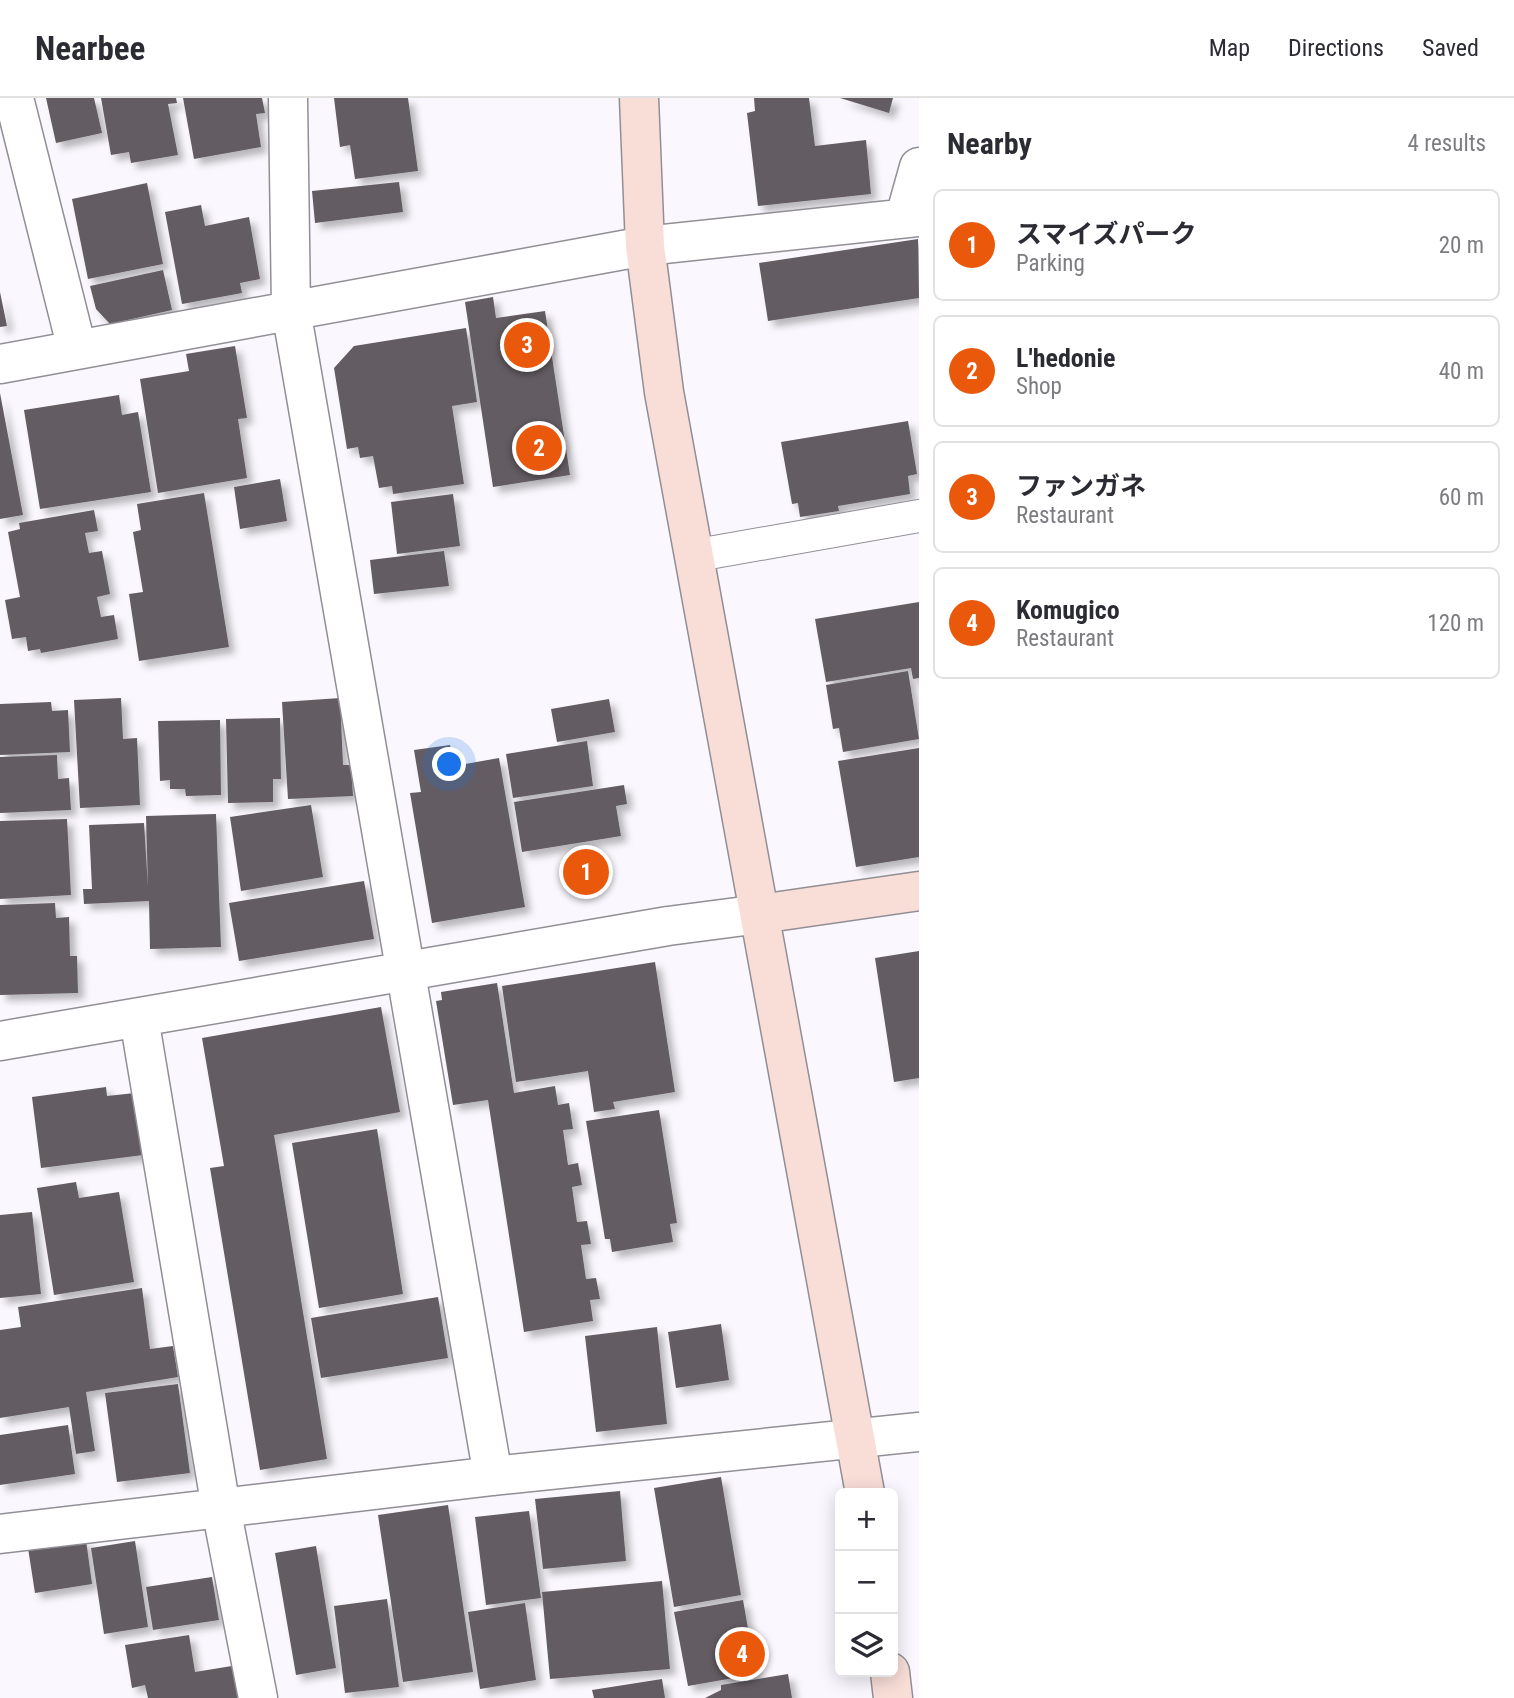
<!DOCTYPE html>
<html lang="en">
<head>
<meta charset="utf-8">
<style>
  body { margin:0; font-family:"Roboto Condensed","Noto Sans JP",sans-serif; background:#f2f2f3; color:#2b2b33 }
  .controls { position:absolute; right:21px; bottom:21px; display:grid; overflow:hidden; border-radius:10px; box-shadow:0 4px 18px #0003 }
  .controls button { width:63px; height:63px; display:grid; place-items:center; padding:0; border:0; border-bottom:2px solid #e1e1e2; background:#fff; color:#2b2b33; font:35px sans-serif }
  .you { position:absolute; left:450px; top:667px; width:24px; height:24px; margin:-18px; border:5px solid #fff; border-radius:50%; background:#1a73e8; box-shadow:0 0 0 10px #1a73e833 }
  .badge { display:grid; place-items:center; width:46px; height:46px; border-radius:50%; background:#ea580c; color:#fff; font-size:23px; font-weight:700 }
  .pin { position:absolute; translate:-50% -50%; border:4px solid #fff; box-shadow:0 2px 7px #0006 }
  .list { margin:0; padding:0; list-style:none }
  h2 { display:flex; justify-content:space-between; align-items:center; height:91px; margin:0; padding:0 28px; font-size:30px }
  h2 small { font-size:23px; font-weight:400; color:#7c7c81 }
  .list li { display:grid; grid-template-columns:46px 1fr auto; gap:21px; align-items:center; box-sizing:border-box; height:112px; margin:0 14px 14px; padding:0 14px; border:2px solid #e1e1e2; border-radius:10px }
  .list b { display:block; font-size:26px; white-space:nowrap }
  .list p { margin:0; font-size:23px; white-space:nowrap; color:#7c7c81 }
  .list em { font-size:23px; font-style:normal; color:#7c7c81 }
  .icon { flex:none; width:38px; height:38px; fill:none; stroke:currentColor; stroke-width:2; stroke-linecap:round; stroke-linejoin:round }
  .map { position:relative; flex:none; width:919px; height:1600px; overflow:hidden }
  header { display:flex; align-items:center; gap:42px; box-sizing:border-box; height:98px; padding:0 35px; background:#fff; border-bottom:2px solid #e1e1e2 }
  header strong { font-size:33px }
  nav { display:flex; gap:38px; margin-inline-start:auto; font-size:24px }
  main { display:flex }
  aside { flex:1; background:#fff }
  .map>svg:first-child { display:block }
</style>
</head>
<body>
<header>
<strong>Nearbee</strong>
<nav><a>Map</a><a>Directions</a><a>Saved</a></nav>
</header>
<main>
<div class="map">
<svg width="919" height="1600" viewBox="0 0 919 1600">
  <defs>
    <filter id="shadow"><feDropShadow dx="6" dy="6" stdDeviation="3.5" flood-color="#0004"/></filter>
  </defs>
  <rect width="100%" height="100%" fill="#faf8fe"/>
  <path fill="#635c62" filter="url(#shadow)" d="M 46,0 L 94,0 L 102,35 L 56,45 Z
    M 101,0 L 176,0 L 177,5 L 168,6 L 178,57 L 131,65 L 129,54 L 111,57 Z
    M 183,0 L 262,0 L 265,15 L 256,16 L 261,49 L 194,61 Z
    M 334,0 L 408,0 L 418,73 L 355,81 L 350,47 L 340,49 Z
    M 754,0 L 809,0 L 815,48 L 866,42 L 871,96 L 758,108 L 747,15 L 755,13 Z
    M 840,0 L 893,0 L 889,15 Z
    M 399,84 L 403,114 L 315,125 L 312,93 Z
    M 147,85 L 163,166 L 88,181 L 72,101 Z
    M 201,107 L 205,128 L 249,119 L 260,181 L 240,185 L 242,195 L 182,206 L 165,114 Z
    M 918,141 L 919,200 L 768,223 L 759,165 Z
    M 163,172 L 172,212 L 110,226 L 96,211 L 90,188 Z
    M 0,194 L 7,228 L 0,229 Z
    M 493,199 L 496,220 L 545,213 L 570,377 L 493,389 L 465,204 Z
    M 466,230 L 477,304 L 452,308 L 464,386 L 393,396 L 392,388 L 379,390 L 373,358 L 360,360 L 358,349 L 347,351 L 334,270 L 354,248 Z
    M 235,248 L 247,320 L 238,321 L 247,380 L 158,395 L 140,281 L 189,273 L 186,256 Z
    M 0,295 L 23,417 L 0,421 Z
    M 119,297 L 122,317 L 138,314 L 151,394 L 40,411 L 24,312 Z
    M 908,323 L 917,376 L 908,378 L 910,396 L 838,408 L 839,413 L 800,419 L 798,405 L 792,406 L 781,344 Z
    M 280,381 L 287,423 L 240,431 L 234,389 Z
    M 204,395 L 229,549 L 139,563 L 129,496 L 143,494 L 133,434 L 141,432 L 137,406 Z
    M 453,396 L 460,448 L 397,456 L 391,404 Z
    M 94,412 L 98,433 L 85,435 L 89,455 L 102,453 L 110,496 L 97,499 L 101,519 L 114,517 L 118,541 L 41,555 L 40,551 L 28,553 L 26,539 L 12,541 L 5,502 L 20,499 L 8,434 L 20,431 L 19,425 Z
    M 444,453 L 449,488 L 374,496 L 370,462 Z
    M 919,504 L 919,580 L 913,581 L 911,570 L 826,584 L 815,521 Z
    M 908,573 L 919,641 L 843,654 L 839,630 L 833,631 L 826,587 Z
    M 121,600 L 123,641 L 137,640 L 140,707 L 80,710 L 74,602 Z
    M 340,600 L 343,667 L 351,667 L 353,698 L 288,701 L 282,604 Z
    M 609,601 L 615,634 L 557,644 L 551,611 Z
    M 51,604 L 52,613 L 68,612 L 70,654 L 0,657 L 0,606 Z
    M 280,620 L 281,681 L 273,681 L 273,704 L 228,705 L 226,621 Z
    M 220,622 L 221,697 L 186,698 L 185,691 L 170,691 L 170,682 L 160,683 L 158,623 Z
    M 587,643 L 593,688 L 513,700 L 506,656 Z
    M 450,647 L 454,668 L 499,660 L 525,809 L 432,825 L 410,695 L 421,694 L 414,652 Z
    M 919,650 L 919,759 L 856,769 L 838,663 Z
    M 57,657 L 58,681 L 69,680 L 71,712 L 0,715 L 0,659 Z
    M 624,687 L 627,706 L 616,708 L 621,738 L 522,754 L 514,704 Z
    M 311,707 L 323,779 L 241,793 L 230,719 Z
    M 216,716 L 221,849 L 150,851 L 149,803 L 84,806 L 83,791 L 92,791 L 89,727 L 144,725 L 148,789 L 146,718 Z
    M 67,721 L 71,797 L 0,801 L 0,723 Z
    M 364,783 L 374,841 L 239,863 L 229,805 Z
    M 55,805 L 56,820 L 69,819 L 70,858 L 77,858 L 78,895 L 0,897 L 0,807 Z
    M 919,853 L 919,980 L 894,984 L 875,860 Z
    M 655,864 L 675,994 L 613,1004 L 615,1011 L 594,1014 L 588,973 L 516,984 L 502,888 Z
    M 497,885 L 514,995 L 555,988 L 558,1007 L 569,1005 L 573,1031 L 563,1032 L 568,1067 L 578,1065 L 582,1087 L 572,1089 L 577,1124 L 587,1123 L 591,1146 L 581,1147 L 586,1181 L 596,1180 L 600,1201 L 590,1202 L 593,1223 L 524,1234 L 488,1002 L 453,1007 L 436,903 L 442,902 L 441,894 Z
    M 381,909 L 400,1014 L 274,1037 L 327,1361 L 260,1372 L 210,1070 L 224,1068 L 202,940 Z
    M 106,989 L 107,998 L 135,995 L 143,1057 L 41,1070 L 32,999 Z
    M 659,1012 L 677,1125 L 670,1126 L 673,1144 L 612,1154 L 610,1141 L 605,1141 L 586,1023 Z
    M 377,1031 L 403,1196 L 319,1210 L 292,1045 Z
    M 76,1084 L 79,1100 L 119,1094 L 134,1184 L 54,1197 L 37,1090 Z
    M 32,1114 L 41,1196 L 0,1200 L 0,1117 Z
    M 142,1190 L 150,1251 L 173,1248 L 178,1279 L 86,1294 L 95,1353 L 76,1356 L 69,1309 L 0,1320 L 0,1232 L 21,1229 L 18,1209 Z
    M 438,1199 L 448,1260 L 321,1280 L 311,1220 Z
    M 721,1226 L 729,1282 L 676,1290 L 668,1234 Z
    M 657,1229 L 667,1326 L 596,1334 L 585,1238 Z
    M 178,1286 L 190,1375 L 117,1384 L 105,1295 Z
    M 68,1327 L 75,1376 L 0,1387 L 0,1337 Z
    M 721,1379 L 741,1497 L 674,1509 L 654,1390 Z
    M 620,1393 L 626,1463 L 543,1471 L 535,1401 Z
    M 448,1407 L 473,1574 L 403,1584 L 378,1417 Z
    M 529,1413 L 541,1500 L 486,1507 L 475,1419 Z
    M 86,1442 L 92,1486 L 35,1495 L 28,1450 Z
    M 135,1443 L 148,1529 L 104,1536 L 91,1450 Z
    M 316,1448 L 336,1570 L 296,1577 L 275,1455 Z
    M 212,1479 L 219,1522 L 153,1532 L 146,1489 Z
    M 662,1483 L 670,1571 L 550,1581 L 542,1494 Z
    M 387,1501 L 399,1589 L 345,1595 L 334,1508 Z
    M 743,1502 L 756,1576 L 688,1588 L 674,1514 Z
    M 525,1505 L 536,1582 L 480,1591 L 468,1514 Z
    M 189,1537 L 195,1574 L 238,1567 L 243,1600 L 148,1600 L 145,1587 L 132,1590 L 125,1547 Z
    M 788,1576 L 792,1600 L 705,1600 L 721,1592 L 721,1587 Z
    M 662,1581 L 665,1600 L 594,1600 L 592,1592 Z"/>
  <g fill="none" stroke-linecap="round" stroke-linejoin="round">
    <defs>
      <path id="lane" d="M 692,458 L 919,418"/>
      <path id="street" d="M 14,0 L 77,251
        M 288,0 L 291,212 L 493,1378
        M 905,119 L 919,69
        M 0,266 L 645,148 L 919,119
        M 139,920 L 221,1410 L 258,1600
        M 0,943 L 668,828 L 760,816
        M 0,1436 L 493,1378 L 919,1334"/>
      <path id="secondary" d="M 639,0 L 645,148 L 664,294 L 865,1395
        M 760,816 L 919,793
        M 890,1574 L 893,1600"/>
    </defs>
    <use href="#lane" stroke="#918e95" stroke-width="34"/>
    <use href="#street" stroke="#918e95" stroke-width="41"/>
    <use href="#secondary" stroke="#918e95" stroke-width="41"/>
    <use href="#lane" stroke="#fff" stroke-width="32"/>
    <use href="#street" stroke="#fff" stroke-width="38"/>
    <use href="#secondary" stroke="#f8ded7" stroke-width="38"/>
  </g>
</svg>
<div class="controls">
<button>+</button>
<button>−</button>
<button><svg class="icon" aria-label="layers" viewBox="0 0 24 24"><path d="M12 4l9 5-9 5-9-5zM3 14l9 5 9-5"/></svg></button>
</div>
<div class="you"></div>
<div class="pin badge" style="left:586px;top:774px">1</div>
<div class="pin badge" style="left:539px;top:350px">2</div>
<div class="pin badge" style="left:527px;top:247px">3</div>
<div class="pin badge" style="left:742px;top:1556px">4</div>
</div>
<aside>
<h2>Nearby<small>4 results</small></h2>
<ul class="list">
<li><span class="badge">1</span><div><b>スマイズパーク</b><p>Parking</p></div><em>20 m</em></li>
<li><span class="badge">2</span><div><b>L'hedonie</b><p>Shop</p></div><em>40 m</em></li>
<li><span class="badge">3</span><div><b>ファンガネ</b><p>Restaurant</p></div><em>60 m</em></li>
<li><span class="badge">4</span><div><b>Komugico</b><p>Restaurant</p></div><em>120 m</em></li>
</ul>
</aside>
</main>
</body>
</html>
